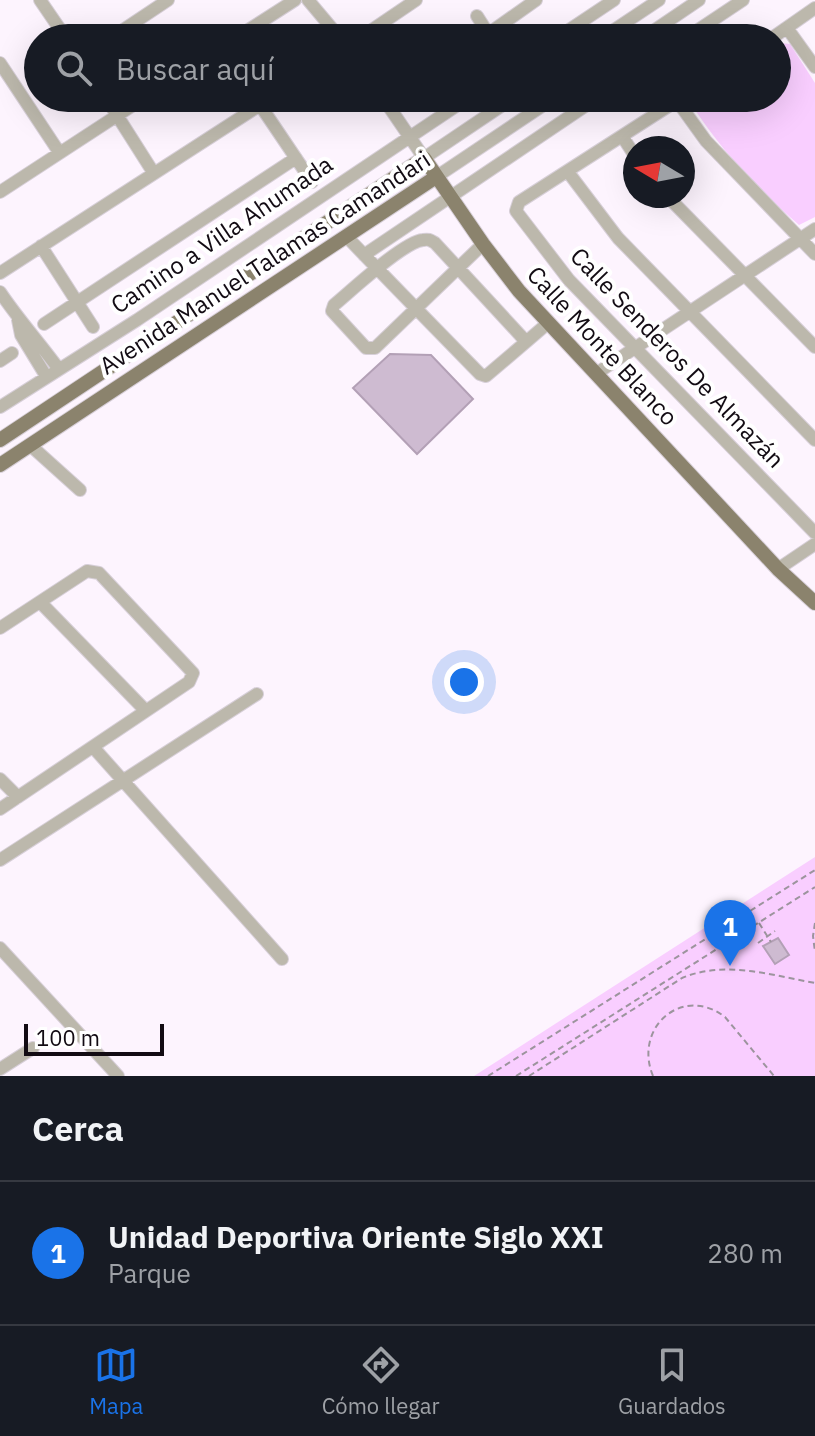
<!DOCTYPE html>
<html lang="es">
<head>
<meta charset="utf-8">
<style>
  body { margin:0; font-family:"IBM Plex Sans",sans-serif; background:#20242c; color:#f1f3f6 }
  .compass { position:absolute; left:623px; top:136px; width:72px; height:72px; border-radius:50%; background:#171b24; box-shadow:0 8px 32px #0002; rotate:280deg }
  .scale { position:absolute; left:24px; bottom:20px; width:140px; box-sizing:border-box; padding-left:8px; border:4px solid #120b13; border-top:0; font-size:22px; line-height:28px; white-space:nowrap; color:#120b13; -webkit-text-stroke:6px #fff; paint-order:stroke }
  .you { position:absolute; left:464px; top:682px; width:28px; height:28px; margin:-20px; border:6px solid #fff; border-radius:50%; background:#1a73e8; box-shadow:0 0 0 12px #1a73e833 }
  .badge { display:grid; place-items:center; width:52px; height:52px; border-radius:50%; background:#1a73e8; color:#fff; font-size:26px; font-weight:700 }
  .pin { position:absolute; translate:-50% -66px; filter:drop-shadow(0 2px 4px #0008) }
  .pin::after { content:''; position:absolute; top:42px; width:28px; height:24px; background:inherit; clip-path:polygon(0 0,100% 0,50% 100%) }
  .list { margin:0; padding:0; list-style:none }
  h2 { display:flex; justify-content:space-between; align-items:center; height:104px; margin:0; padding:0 32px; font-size:34px }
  h2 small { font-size:26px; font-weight:400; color:#9ea1a6 }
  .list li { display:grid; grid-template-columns:52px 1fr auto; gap:24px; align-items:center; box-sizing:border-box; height:144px; padding:0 32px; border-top:2px solid #363941 }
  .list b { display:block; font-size:30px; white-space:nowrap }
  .list p { margin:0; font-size:26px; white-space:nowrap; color:#9ea1a6 }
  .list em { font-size:26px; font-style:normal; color:#9ea1a6 }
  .icon { flex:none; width:44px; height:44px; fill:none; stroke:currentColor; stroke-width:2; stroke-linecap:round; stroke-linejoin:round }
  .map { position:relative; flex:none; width:815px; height:1076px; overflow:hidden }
  .search { position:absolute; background:#171b24; box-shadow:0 8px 32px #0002; left:24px; right:24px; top:24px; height:88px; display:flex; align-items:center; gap:20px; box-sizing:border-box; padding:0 28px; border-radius:44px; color:#9ea1a6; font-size:30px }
  .sheet { height:248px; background:#171b24 }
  nav { display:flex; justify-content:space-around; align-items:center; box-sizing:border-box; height:112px; border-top:2px solid #363941; background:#171b24; font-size:22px; color:#9ea1a6 }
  nav a { display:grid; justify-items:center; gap:4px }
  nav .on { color:#1a73e8 }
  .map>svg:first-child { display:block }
</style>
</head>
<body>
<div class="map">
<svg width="815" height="1076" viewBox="0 0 815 1076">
  <rect width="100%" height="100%" fill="#fdf4fe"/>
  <path fill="#f9ceff" d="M 779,43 L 790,44 L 815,83 L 815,217 L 799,225 C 757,189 722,151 691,104 L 693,98 L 777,98 L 777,45 Z
    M 815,857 L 815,1076 L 474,1076 Z"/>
  <path fill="#cebbd1" stroke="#b3a0b6" stroke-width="2" d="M 390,354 L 431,355 L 473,399 L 417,454 L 353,388 Z
    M 778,938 L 789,955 L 775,964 L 763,946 Z"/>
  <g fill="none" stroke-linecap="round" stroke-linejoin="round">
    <defs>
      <path id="minor" d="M 40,0 L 66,38
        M 308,0 L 340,38
        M 477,16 L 491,38
        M 787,28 L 815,67
        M 488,34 L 536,0
        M 111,38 L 168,0
        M 236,38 L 295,0
        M 360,38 L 416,0
        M 557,38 L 614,0
        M 602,38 L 659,0
        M 643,38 L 699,0
        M 686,38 L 743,0
        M 772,38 L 815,8
        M 0,63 L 59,152
        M 106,98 L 153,172
        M 383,98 L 424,158 L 513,98
        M 675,98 L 706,141 L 815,254
        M 681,98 L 519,202 L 516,211 L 569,280 L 815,533
        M 260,105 L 312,182
        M 622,136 L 635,156
        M 568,172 L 618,238 L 815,440
        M 436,177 L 554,98
        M 0,192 L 144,98
        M 667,196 L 815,347
        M 346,236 C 390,282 435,328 480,374 L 486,376 L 526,342 L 520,335 L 435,243 C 430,240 429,239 423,240 C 403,242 351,291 334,305 L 332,311 L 366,348 L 375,348 C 411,313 447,279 483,244
        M 41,246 L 93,327
        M 364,255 L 597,98
        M 0,273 L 271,98
        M 0,292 C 18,319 39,342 58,368
        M 18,320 L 21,335 L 46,376
        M 44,324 L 296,158
        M 526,342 L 548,323
        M 0,361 L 12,353
        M 597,373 L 815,229
        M 0,407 L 137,320 L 468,98
        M 30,445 L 80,490
        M 778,569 L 815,544
        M 40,602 L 146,711
        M 0,628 L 87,571 L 99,573 L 193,673 L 189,682 L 0,809
        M 93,747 L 282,959
        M 0,779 L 18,797
        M 0,860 L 257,694
        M 0,948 L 118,1076
        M 0,1069 L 33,1048"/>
      <path id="major" d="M 0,440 L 424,158 L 483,244 L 519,291 L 778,569 L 815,603
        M 0,465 L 436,177"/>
    </defs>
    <use href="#minor" stroke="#d7cfd8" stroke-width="14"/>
    <use href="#major" stroke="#d7cfd8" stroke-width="16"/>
    <path stroke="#9c949d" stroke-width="2" stroke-dasharray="6 4" stroke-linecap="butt" d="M 759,923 L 771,942
      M 815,923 L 813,936 L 815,952
      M 758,943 L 775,931
      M 488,1076 L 815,870
      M 516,1076 L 815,887
      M 529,1076 L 682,978 C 725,960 770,975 815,983
      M 653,1076 C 633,1028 682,984 725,1017 L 774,1076"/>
    <use href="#minor" stroke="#bcb8ac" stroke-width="12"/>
    <use href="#major" stroke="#8b836d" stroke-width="14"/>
  </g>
  <g text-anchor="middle" stroke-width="8" stroke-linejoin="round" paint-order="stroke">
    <g font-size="24" fill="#120b13" stroke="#fff">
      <text transform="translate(222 235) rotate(-34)" y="8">Camino a Villa Ahumada</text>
      <text transform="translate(265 263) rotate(-33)" y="8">Avenida Manuel Talamas Camandari</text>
      <text transform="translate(602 346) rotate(47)" y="8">Calle Monte Blanco</text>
      <text transform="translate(677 358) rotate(46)" y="8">Calle Senderos De Almazán</text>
    </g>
  </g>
</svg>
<svg class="compass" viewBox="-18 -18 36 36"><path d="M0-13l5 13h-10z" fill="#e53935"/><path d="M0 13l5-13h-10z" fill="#9ea1a6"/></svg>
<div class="scale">100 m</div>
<div class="you"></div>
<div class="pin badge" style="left:730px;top:966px">1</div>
<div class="search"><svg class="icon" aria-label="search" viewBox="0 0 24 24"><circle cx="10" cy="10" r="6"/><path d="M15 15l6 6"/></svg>Buscar aquí</div>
</div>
<section class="sheet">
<h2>Cerca<small></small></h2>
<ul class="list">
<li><span class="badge">1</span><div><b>Unidad Deportiva Oriente Siglo XXI</b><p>Parque</p></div><em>280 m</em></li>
</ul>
</section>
<nav>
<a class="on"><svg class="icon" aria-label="map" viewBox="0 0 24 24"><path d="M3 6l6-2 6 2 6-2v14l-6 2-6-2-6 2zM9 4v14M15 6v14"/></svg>Mapa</a>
<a><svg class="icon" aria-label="directions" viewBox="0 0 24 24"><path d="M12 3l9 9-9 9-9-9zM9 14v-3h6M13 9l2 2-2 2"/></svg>Cómo llegar</a>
<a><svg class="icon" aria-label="saved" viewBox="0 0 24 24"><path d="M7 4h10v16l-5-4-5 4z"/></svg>Guardados</a>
</nav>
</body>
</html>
